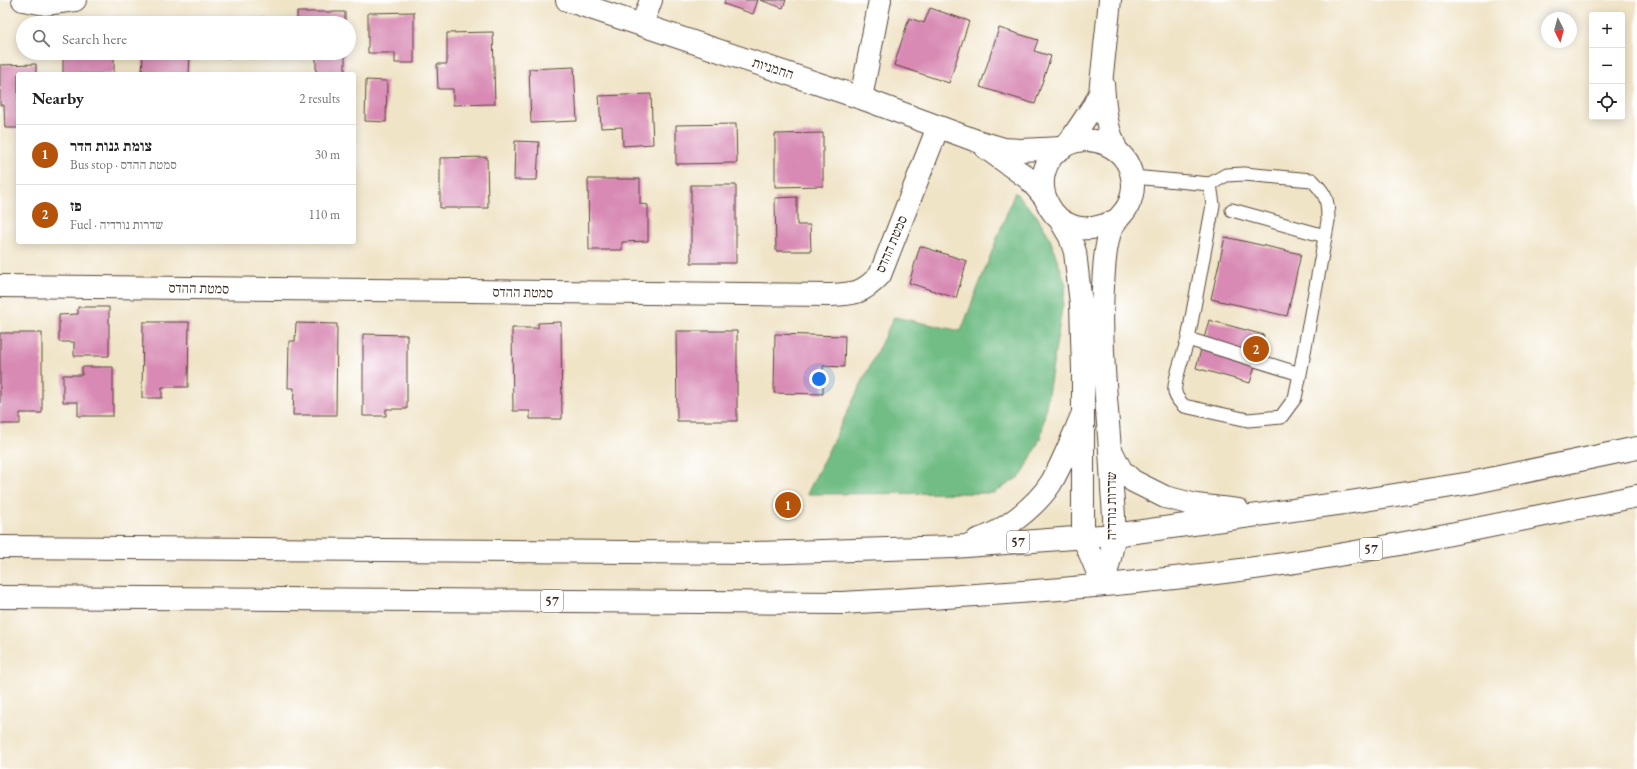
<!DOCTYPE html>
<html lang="en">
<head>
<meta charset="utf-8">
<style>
  body { margin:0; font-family:"EB Garamond","Frank Ruhl Libre",serif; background:#f2f2f2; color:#222 }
  .controls { position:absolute; right:12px; top:12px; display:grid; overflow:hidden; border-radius:4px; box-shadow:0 2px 10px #0003 }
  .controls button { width:36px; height:36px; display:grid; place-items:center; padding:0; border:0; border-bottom:1px solid #e0e0e0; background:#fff; color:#222; font:20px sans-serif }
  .compass { position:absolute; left:1541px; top:12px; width:36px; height:36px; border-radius:50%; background:#fff; box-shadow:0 2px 10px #0003; rotate:174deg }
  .you { position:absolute; left:819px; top:379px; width:14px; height:14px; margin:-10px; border:3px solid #fff; border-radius:50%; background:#1a73e8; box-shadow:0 0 0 6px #1a73e833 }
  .badge { display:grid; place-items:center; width:26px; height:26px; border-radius:50%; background:#b45309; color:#fff; font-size:13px; font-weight:700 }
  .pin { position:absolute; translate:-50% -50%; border:2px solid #fff; box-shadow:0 1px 4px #0006 }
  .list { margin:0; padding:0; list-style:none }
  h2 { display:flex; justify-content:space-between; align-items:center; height:52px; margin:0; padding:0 16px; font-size:17px }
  h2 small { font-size:13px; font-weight:400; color:#767676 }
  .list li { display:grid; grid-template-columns:26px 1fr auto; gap:12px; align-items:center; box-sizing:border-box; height:60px; padding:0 16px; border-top:1px solid #e0e0e0 }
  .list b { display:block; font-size:15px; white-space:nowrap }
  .list p { margin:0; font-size:13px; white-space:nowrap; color:#767676 }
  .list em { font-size:13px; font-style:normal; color:#767676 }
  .icon { flex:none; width:22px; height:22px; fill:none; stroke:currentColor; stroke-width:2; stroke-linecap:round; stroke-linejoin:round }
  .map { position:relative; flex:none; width:1637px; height:769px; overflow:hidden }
  .search { position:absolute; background:#fff; box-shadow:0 2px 10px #0003; left:16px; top:16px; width:340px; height:44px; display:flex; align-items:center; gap:10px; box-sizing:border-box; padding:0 14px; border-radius:22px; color:#767676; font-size:15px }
  .panel { position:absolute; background:#fff; box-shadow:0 2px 10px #0003; left:16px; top:72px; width:340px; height:172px; border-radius:4px }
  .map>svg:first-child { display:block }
</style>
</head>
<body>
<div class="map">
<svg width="1637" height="769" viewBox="0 0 1637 769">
  <rect width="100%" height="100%" fill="#fff"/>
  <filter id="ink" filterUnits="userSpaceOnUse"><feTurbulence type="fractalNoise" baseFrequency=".025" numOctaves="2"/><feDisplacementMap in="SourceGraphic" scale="8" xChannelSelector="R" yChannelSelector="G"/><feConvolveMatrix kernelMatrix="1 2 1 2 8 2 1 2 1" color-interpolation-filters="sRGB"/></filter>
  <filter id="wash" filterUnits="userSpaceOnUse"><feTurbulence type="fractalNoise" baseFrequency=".012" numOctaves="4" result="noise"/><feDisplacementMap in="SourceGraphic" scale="16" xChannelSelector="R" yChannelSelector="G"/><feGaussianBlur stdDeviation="0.9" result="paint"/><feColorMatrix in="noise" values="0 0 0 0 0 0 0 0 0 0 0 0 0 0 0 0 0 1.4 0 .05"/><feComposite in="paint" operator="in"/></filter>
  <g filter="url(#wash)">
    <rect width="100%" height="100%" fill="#f0e4c7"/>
    <path fill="#72bd86" stroke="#567452" d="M 1015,192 L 1036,215 L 1049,236 L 1066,285 L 1041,437 L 1022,475 L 994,493 L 807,494 L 894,317 L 961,331 Z"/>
    <g id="blocks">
      <path fill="#d88ab4" d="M 725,0 L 758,0 L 753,14 L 724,4 Z
        M 760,0 L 786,0 L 783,8 Z
        M 930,8 L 969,21 L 949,83 L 894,65 L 909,18 L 924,23 Z
        M 297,12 L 345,12 L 345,23 L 297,23 Z
        M 414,12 L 414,63 L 395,63 L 395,53 L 368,53 L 368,13 Z
        M 224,17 L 268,18 L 268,23 L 224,23 Z
        M 143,19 L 191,20 L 191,23 L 143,23 Z
        M 999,28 L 1038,40 L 1034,51 L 1051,56 L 1035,104 L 980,87 Z
        M 493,32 L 495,104 L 453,105 L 453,89 L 438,89 L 437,64 L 447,64 L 447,33 Z
        M 63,53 L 114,53 L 114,74 L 63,74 Z
        M 143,53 L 190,53 L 189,74 L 142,74 Z
        M 224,53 L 268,53 L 268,59 L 224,58 Z
        M 297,53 L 345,53 L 345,73 L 316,73 L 316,56 L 297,56 Z
        M 36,64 L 36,74 L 18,74 L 18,128 L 5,128 L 4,105 L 0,105 L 0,65 Z
        M 574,67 L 577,121 L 531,123 L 529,69 Z
        M 366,80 L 387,81 L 386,122 L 365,121 Z
        M 651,94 L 653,144 L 623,146 L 622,127 L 601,128 L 599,96 Z
        M 736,124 L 737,163 L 676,164 L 676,125 Z
        M 823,133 L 823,186 L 775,187 L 775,134 Z
        M 515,141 L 539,142 L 537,180 L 514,180 Z
        M 487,157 L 488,208 L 440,208 L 440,158 Z
        M 588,179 L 640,179 L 640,204 L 648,205 L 648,241 L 622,242 L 622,250 L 589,250 Z
        M 691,185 L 736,185 L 736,263 L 691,263 Z
        M 797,197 L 797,225 L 810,225 L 811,251 L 776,251 L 775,198 Z
        M 1225,237 L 1301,254 L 1287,316 L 1211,299 Z
        M 920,246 L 967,261 L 956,298 L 909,283 Z
        M 78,307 L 109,307 L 109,356 L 74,356 L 74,342 L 59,342 L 59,315 L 78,314 Z
        M 1209,320 L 1264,335 L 1250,383 L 1196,368 Z
        M 143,322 L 189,322 L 188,387 L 162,387 L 162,398 L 142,398 Z
        M 561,322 L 562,419 L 530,419 L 530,411 L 513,411 L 512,328 L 538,328 L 538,323 Z
        M 296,323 L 337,324 L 336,415 L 293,415 L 294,388 L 288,388 L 289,341 L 295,341 Z
        M 676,331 L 737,331 L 737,421 L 677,421 Z
        M 0,333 L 42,333 L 42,413 L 20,413 L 20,424 L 0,424 Z
        M 363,334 L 407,335 L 407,409 L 386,409 L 386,416 L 363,416 Z
        M 775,334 L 845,336 L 844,367 L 823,366 L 823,394 L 774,393 Z
        M 82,367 L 113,367 L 113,416 L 78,416 L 78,402 L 63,402 L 63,375 L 82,375 Z"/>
    </g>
  </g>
  <g filter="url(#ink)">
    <use href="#blocks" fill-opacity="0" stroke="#564637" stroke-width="1"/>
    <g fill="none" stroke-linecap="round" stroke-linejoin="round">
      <defs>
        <path id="lane" d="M 1133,177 L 1210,184 L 1226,175 L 1244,174 L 1312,180 C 1327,195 1328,200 1328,221 L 1300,374 L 1188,339 L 1213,205 L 1210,184
          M 1232,210 L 1325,236
          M 1188,339 C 1185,350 1173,382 1175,392 C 1176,398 1180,402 1184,406 L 1248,420 L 1281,417 L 1295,398 L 1300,374"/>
        <path id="street" d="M 23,0 L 45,4 L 75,0
          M 567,0 L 861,98 L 977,141 L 1004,149 L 1021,150 L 1062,148
          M 642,25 L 651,0
          M 861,98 L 880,0
          M 986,148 L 1029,179 L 1046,199
          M 0,286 L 831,295 C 855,294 863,293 880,275 L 938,127"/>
        <path id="secondary" d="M 1103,84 C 1105,110 1106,127 1117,151
          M 1068,144 L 1094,105 L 1100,93 L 1110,0
          M 1060,220 L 1070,237 L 1075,252 L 1081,304 L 1083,370 L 1083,537 L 1103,585
          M 1103,585 C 1107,569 1113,551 1114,534 C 1115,519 1113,504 1112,489 C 1110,422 1099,354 1103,287 C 1104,268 1105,247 1111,229 C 1114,222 1118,219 1123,213 C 1131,204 1135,189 1132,177 C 1127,147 1093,132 1066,145 C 1018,170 1050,253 1114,221"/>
        <path id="highway" d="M 1111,450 L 1121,470 L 1133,481 L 1165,497 L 1196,505 L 1238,510
          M 977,540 C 1003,533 1037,505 1051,483 C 1064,461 1073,436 1083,413
          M 0,547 L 755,553 L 953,547 L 1114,535 L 1351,502 L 1471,483 L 1637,448
          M 0,597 L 842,603 C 994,595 1146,585 1296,562 C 1410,544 1524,519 1637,496"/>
      </defs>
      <use href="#lane" stroke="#564637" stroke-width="15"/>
      <use href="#street" stroke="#564637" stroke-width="24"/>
      <use href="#secondary" stroke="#564637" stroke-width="24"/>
      <use href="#highway" stroke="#564637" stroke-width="24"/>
      <use href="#lane" stroke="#fff" stroke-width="13"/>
      <use href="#street" stroke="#fff" stroke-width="22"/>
      <use href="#secondary" stroke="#fff" stroke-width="22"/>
      <use href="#highway" stroke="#fff" stroke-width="22"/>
    </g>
  </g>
  <g text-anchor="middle" stroke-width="3" stroke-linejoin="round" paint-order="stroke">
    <g fill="#fff" stroke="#766a62" stroke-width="1">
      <rect x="1007" y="531" width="22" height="22" rx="3"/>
      <rect x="1360" y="538" width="22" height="22" rx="3"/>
      <rect x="541" y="590" width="22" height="22" rx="3"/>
    </g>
    <g font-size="13" font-weight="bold" fill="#3b2a1e">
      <text x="1018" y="547">57</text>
      <text x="1371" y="554">57</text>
      <text x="552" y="606">57</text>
    </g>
    <g font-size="14" fill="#3b2a1e" stroke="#fff">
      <text transform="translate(773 68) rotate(18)" y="5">החמניות</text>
      <text transform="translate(891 244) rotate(-67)" y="5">סמטת ההדס</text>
      <text transform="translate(199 288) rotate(1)" y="5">סמטת ההדס</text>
      <text transform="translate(523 292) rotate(1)" y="5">סמטת ההדס</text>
      <text transform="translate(1111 506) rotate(-90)" y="5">שדרות נורדיה</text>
    </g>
  </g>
</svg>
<div class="controls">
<button>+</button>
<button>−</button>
<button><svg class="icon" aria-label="locate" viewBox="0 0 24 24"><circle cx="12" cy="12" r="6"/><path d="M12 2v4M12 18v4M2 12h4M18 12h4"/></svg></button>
</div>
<svg class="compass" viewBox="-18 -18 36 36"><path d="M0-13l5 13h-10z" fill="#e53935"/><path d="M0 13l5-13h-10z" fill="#767676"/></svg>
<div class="you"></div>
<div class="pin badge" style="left:788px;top:505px">1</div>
<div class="pin badge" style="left:1256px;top:349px">2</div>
<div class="search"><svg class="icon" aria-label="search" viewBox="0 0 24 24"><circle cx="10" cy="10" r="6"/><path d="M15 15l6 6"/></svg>Search here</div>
<section class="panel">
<h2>Nearby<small>2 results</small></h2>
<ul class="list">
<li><span class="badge">1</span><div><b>צומת גנות הדר</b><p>Bus stop · סמטת ההדס</p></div><em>30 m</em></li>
<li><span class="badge">2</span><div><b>פז</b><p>Fuel · שדרות נורדיה</p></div><em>110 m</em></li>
</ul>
</section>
</div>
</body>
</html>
